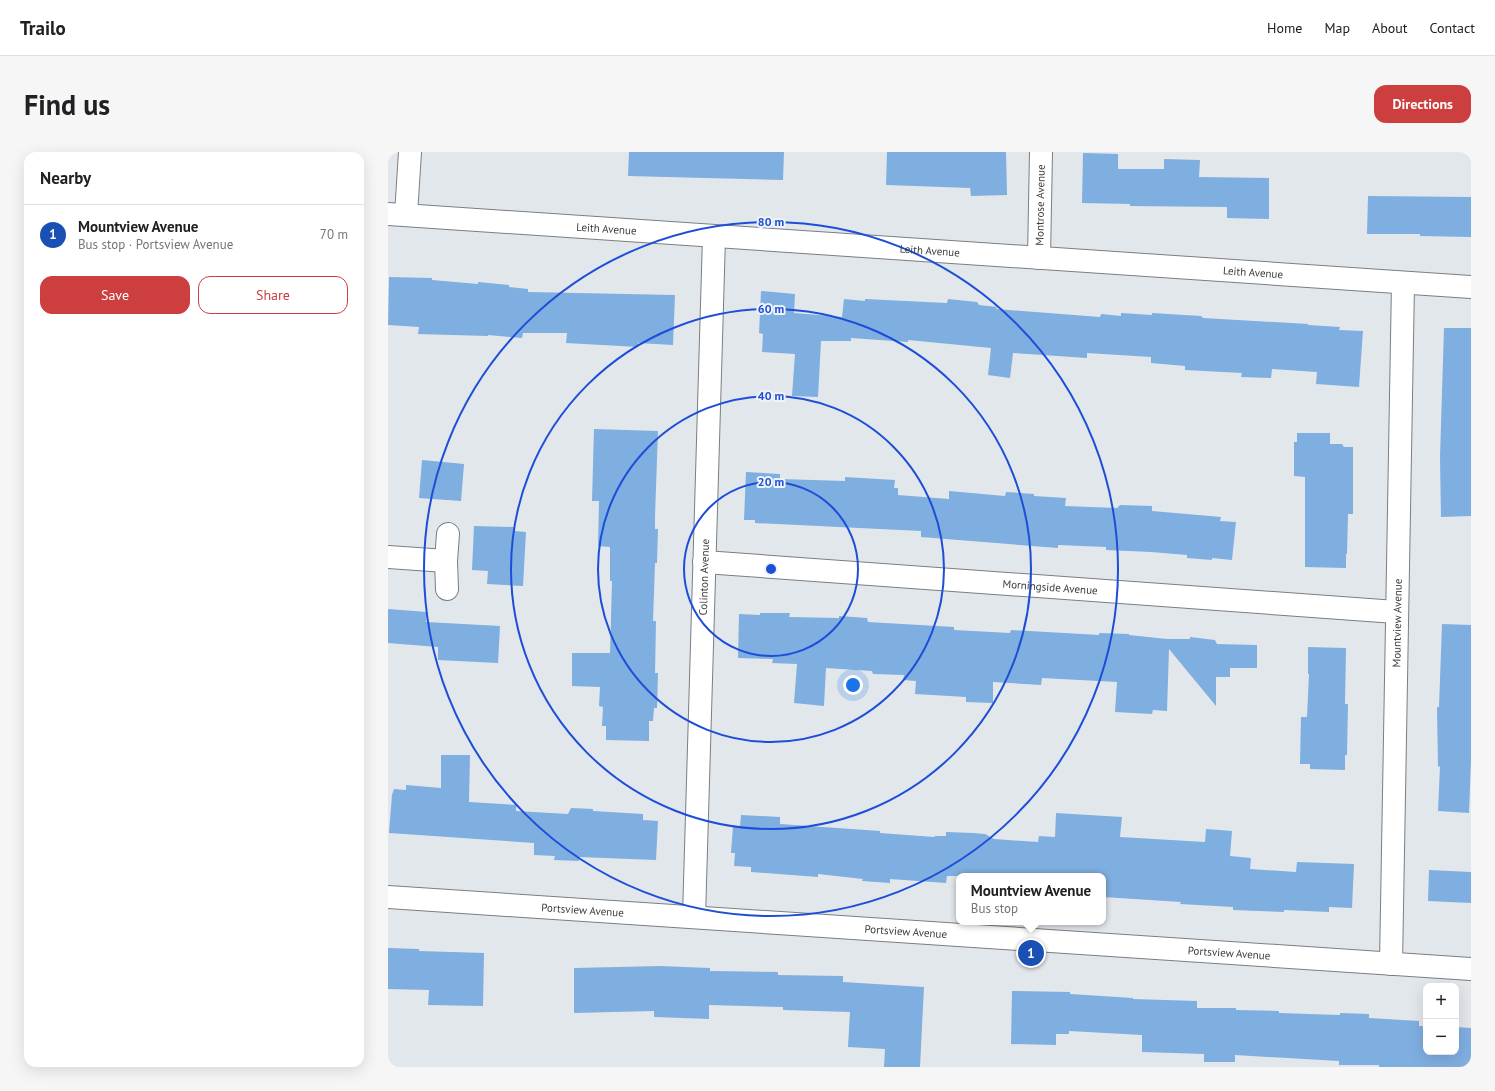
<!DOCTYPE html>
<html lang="en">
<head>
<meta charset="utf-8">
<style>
  body { margin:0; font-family:"PT Sans",sans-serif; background:#f6f6f6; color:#202124 }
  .controls { position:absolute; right:12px; bottom:12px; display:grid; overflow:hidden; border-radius:8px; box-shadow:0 4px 16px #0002 }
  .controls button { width:36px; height:36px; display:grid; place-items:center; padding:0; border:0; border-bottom:1px solid #e0e0e0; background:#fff; color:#202124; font:20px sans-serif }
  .you { position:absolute; left:465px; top:533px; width:14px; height:14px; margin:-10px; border:3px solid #fff; border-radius:50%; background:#1a73e8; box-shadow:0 0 0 6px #1a73e833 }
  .badge { display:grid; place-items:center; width:26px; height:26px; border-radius:50%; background:#cd3e3e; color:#fff; font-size:13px; font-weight:700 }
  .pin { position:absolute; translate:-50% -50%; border:2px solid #fff; box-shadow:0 1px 4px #0006 }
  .popup { position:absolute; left:568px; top:721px; width:150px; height:52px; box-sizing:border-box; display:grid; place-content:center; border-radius:8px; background:#fff; filter:drop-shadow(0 1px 3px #0005); font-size:13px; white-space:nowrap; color:#757577 }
  .popup b { font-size:15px; color:#202124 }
  .popup::after { content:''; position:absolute; left:50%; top:100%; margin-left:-8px; border:8px solid transparent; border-top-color:#fff }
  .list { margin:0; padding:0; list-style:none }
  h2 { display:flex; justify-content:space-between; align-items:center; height:52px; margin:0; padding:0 16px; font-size:17px }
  h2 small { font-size:13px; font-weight:400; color:#757577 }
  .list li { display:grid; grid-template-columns:26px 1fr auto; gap:12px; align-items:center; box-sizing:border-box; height:60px; padding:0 16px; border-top:1px solid #e0e0e0 }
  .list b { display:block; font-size:15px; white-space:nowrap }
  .list p { margin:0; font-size:13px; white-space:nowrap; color:#757577 }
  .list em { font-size:13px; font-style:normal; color:#757577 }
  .actions { display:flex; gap:8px; padding:12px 16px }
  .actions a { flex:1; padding:9px 0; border:1px solid #cd3e3e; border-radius:12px; text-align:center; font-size:14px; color:#cd3e3e }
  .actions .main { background:#cd3e3e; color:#fff }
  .map { position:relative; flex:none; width:1083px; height:915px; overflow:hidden; border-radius:12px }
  header { display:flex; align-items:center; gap:24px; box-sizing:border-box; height:56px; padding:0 20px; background:#fff; border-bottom:1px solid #e0e0e0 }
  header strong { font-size:19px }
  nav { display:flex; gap:22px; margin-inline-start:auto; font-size:14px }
  .intro { display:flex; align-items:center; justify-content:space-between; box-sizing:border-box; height:96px; padding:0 24px }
  h1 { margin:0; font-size:28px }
  .button { padding:10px 18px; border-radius:12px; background:#cd3e3e; color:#fff; font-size:14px; font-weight:700 }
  main { display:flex; gap:24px; padding:0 24px }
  aside { flex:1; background:#fff; border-radius:12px; box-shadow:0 4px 16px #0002 }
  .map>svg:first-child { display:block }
</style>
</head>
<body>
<header>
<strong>Trailo</strong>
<nav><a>Home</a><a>Map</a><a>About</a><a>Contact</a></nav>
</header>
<div class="intro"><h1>Find us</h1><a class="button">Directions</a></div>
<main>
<aside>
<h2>Nearby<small></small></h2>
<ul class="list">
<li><span class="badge" style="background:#1a4fb4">1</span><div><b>Mountview Avenue</b><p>Bus stop · Portsview Avenue</p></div><em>70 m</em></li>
</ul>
<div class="actions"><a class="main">Save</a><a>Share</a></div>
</aside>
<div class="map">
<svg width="1083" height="915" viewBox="0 0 1083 915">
  <rect width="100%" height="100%" fill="#e2e7ec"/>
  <path fill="#7faee0" d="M 241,0 L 396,0 L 395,28 L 240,24 Z
    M 499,0 L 618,0 L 619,43 L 583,44 L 582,36 L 498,33 Z
    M 695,1 L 730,2 L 730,17 L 776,17 L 776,7 L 812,8 L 811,25 L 881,26 L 881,67 L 839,66 L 839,55 L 742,54 L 742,52 L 694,51 Z
    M 980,44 L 1083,45 L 1083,85 L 1032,84 L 1032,82 L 979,82 Z
    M 1,125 L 44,126 L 44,128 L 90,132 L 90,130 L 121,133 L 121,135 L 140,137 L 140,140 L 287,143 L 285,193 L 250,191 L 250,195 L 178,191 L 179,181 L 135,181 L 134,186 L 100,183 L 100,184 L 30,182 L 31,175 L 0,173 Z
    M 373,139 L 407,142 L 406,161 L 454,165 L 456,147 L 477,149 L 477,147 L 559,151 L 560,147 L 589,150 L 591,153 L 609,155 L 608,157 L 712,165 L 713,162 L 733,164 L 733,161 L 764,163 L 764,161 L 813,164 L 815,166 L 920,172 L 920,173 L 952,175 L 951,178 L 975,179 L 971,235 L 928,232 L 929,220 L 884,217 L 883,226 L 853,225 L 854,221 L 797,218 L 797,214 L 763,211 L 763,205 L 699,201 L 699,206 L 625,201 L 622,226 L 600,223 L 603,196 L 520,188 L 520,190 L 463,186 L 463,189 L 433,189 L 430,245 L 404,244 L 407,202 L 374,200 L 375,182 L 371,181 Z
    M 1056,176 L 1083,176 L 1083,364 L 1053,365 L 1052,305 Z
    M 206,277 L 270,279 L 267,364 L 267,377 L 270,377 L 269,411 L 267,411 L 265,469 L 268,469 L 267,521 L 270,521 L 269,556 L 266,556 L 265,569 L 261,569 L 261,589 L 218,588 L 218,574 L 214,574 L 215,555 L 211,554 L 212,535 L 184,534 L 184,501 L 222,501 L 224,429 L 222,429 L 222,395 L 210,394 L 211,349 L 204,349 Z
    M 909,281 L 942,281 L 942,292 L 954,292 L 956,295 L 965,295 L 965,362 L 960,362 L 959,402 L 958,402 L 958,416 L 917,415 L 917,325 L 906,324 L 906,290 L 909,290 Z
    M 34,308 L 76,312 L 73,349 L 31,346 Z
    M 358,320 L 392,322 L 392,327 L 457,329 L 457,325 L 507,328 L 506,336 L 510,336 L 510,343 L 561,347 L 561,339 L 617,344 L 618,340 L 646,342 L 646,344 L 678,346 L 677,354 L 729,356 L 732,353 L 764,354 L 764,359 L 833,365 L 832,369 L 848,370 L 844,408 L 824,406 L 824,408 L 799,406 L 799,403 L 763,400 L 718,398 L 718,395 L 670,393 L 670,396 L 533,385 L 533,379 L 367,371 L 367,368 L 356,368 Z
    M 86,374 L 126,375 L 126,379 L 138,380 L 135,434 L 99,432 L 100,419 L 84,418 Z
    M 0,457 L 39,460 L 38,470 L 112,474 L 110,511 L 50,508 L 50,495 L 0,491 Z
    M 372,461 L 402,461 L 401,465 L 451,466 L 451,464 L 479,466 L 480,470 L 566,475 L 566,478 L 622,481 L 623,478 L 711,483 L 711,481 L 741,482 L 741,483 L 779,487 L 802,487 L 802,485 L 827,488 L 829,492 L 869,493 L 869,516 L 842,516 L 842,525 L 828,525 L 828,554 L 781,497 L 779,559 L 765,558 L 764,562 L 727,560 L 729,530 L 654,526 L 653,533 L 605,530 L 605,551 L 578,550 L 578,545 L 527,542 L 528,529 L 515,528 L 516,523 L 485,522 L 484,519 L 438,516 L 436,554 L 406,551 L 409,512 L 384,511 L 385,507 L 350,506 L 351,462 L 372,463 Z
    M 1054,472 L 1083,473 L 1083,608 L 1081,661 L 1050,659 L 1052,614 L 1050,615 L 1049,555 L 1051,555 Z
    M 920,495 L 958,496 L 957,552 L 960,552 L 959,603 L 957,603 L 957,618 L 922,617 L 922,612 L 912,612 L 913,565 L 919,565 L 921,522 L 920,522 Z
    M 53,603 L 82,603 L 81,650 L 128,653 L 128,659 L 180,662 L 183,656 L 205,657 L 205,659 L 255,662 L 255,668 L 270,669 L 268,708 L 191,705 L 191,709 L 166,708 L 167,704 L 146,703 L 146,691 L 1,681 L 4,643 L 6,637 L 18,638 L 18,633 L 53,636 Z
    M 668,661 L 734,665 L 732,685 L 817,690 L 818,677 L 844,679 L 842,704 L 863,706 L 862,717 L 908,720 L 909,710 L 966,712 L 964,756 L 941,755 L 941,760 L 896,758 L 896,760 L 845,758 L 845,755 L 792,752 L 793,750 L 715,745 L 715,724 L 559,724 L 558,731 L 502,727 L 502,731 L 474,729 L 475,727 L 430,722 L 430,725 L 363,720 L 363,715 L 346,714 L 347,701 L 343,701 L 345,674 L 352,675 L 353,663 L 392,665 L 392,672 L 492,679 L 492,681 L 546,685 L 547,684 L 558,684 L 558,680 L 585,681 L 597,682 L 606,687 L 650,690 L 651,684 L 667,685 Z
    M 1041,718 L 1083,720 L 1083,751 L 1040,749 Z
    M 0,796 L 31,797 L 31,799 L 96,801 L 95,854 L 40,853 L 41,838 L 0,837 Z
    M 272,814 L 322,816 L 322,819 L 390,820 L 390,823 L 455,824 L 455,830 L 536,835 L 532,915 L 496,915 L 497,897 L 460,895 L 462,860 L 395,858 L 395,855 L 321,853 L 321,867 L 266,865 L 266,859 L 186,861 L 186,816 Z
    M 624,839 L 682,840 L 682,842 L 745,846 L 745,847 L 809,849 L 809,856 L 848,856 L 848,858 L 891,859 L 891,861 L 952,863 L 952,861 L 981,862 L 981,866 L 1031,869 L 1031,874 L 1038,874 L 1038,900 L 1068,900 L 1068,875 L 1083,876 L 1083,915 L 991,915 L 991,913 L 951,913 L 951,909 L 847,903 L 847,910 L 816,910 L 816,902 L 754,900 L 754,883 L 681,879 L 681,882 L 668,882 L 668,893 L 623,892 Z"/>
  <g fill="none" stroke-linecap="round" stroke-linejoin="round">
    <defs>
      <g id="minor">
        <path id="s1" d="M 0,62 L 1083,135"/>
        <path d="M 18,63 L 22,0"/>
        <path id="s2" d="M 651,106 L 653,0"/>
        <path d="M 0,405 L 58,409"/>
        <path id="s3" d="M 316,410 L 1008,460"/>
        <path d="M 59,437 L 58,409 L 60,382"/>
        <path id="s4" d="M 306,765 L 326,85"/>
        <path id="s5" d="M 1003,812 L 1015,131"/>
      </g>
      <g id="tertiary">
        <path id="s6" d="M 0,745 L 1083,817"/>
      </g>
    </defs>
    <use href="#minor" stroke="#7a7e83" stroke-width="24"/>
    <use href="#tertiary" stroke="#7a7e83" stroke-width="24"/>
    <use href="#minor" stroke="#fff" stroke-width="22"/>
    <use href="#tertiary" stroke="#fff" stroke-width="22"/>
  </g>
  <g fill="none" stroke="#1d4ed8" stroke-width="2">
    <circle cx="383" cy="417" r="87"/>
    <circle cx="383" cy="417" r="173"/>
    <circle cx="383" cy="417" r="260"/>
    <circle cx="383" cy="417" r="347"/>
  </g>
  <g text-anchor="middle" stroke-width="4" stroke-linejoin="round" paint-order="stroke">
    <g font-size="11" fill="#393b3d" stroke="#eff4f9">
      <text dy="4" stroke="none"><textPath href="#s2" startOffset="53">Montrose Avenue</textPath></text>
      <text dy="4" stroke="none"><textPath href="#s1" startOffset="219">Leith Avenue</textPath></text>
      <text dy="4" stroke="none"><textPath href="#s1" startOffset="543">Leith Avenue</textPath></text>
      <text dy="4" stroke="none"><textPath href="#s1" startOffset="867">Leith Avenue</textPath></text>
      <text dy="4" stroke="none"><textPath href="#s4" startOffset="340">Colinton Avenue</textPath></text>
      <text dy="4" stroke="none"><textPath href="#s3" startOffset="347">Morningside Avenue</textPath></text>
      <text dy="4" stroke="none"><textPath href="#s5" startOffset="341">Mountview Avenue</textPath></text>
      <text dy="4" stroke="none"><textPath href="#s6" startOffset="195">Portsview Avenue</textPath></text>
      <text dy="4" stroke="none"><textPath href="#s6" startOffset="519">Portsview Avenue</textPath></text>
      <text dy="4" stroke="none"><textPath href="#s6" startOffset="843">Portsview Avenue</textPath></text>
    </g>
  </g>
  <circle cx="383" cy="417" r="6" fill="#1d4ed8" stroke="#eff4f9" stroke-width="2"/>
  <g font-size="12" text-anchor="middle" font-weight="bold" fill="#1d4ed8" stroke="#eff4f9" stroke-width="4" stroke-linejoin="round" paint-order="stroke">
    <text x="383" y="74">80 m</text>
    <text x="383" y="161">60 m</text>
    <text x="383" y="248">40 m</text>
    <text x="383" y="334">20 m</text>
  </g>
</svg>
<div class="controls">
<button>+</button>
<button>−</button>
</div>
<div class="you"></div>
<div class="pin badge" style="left:643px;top:801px;background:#1a4fb4">1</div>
<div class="popup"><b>Mountview Avenue</b>Bus stop</div>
</div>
</main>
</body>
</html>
